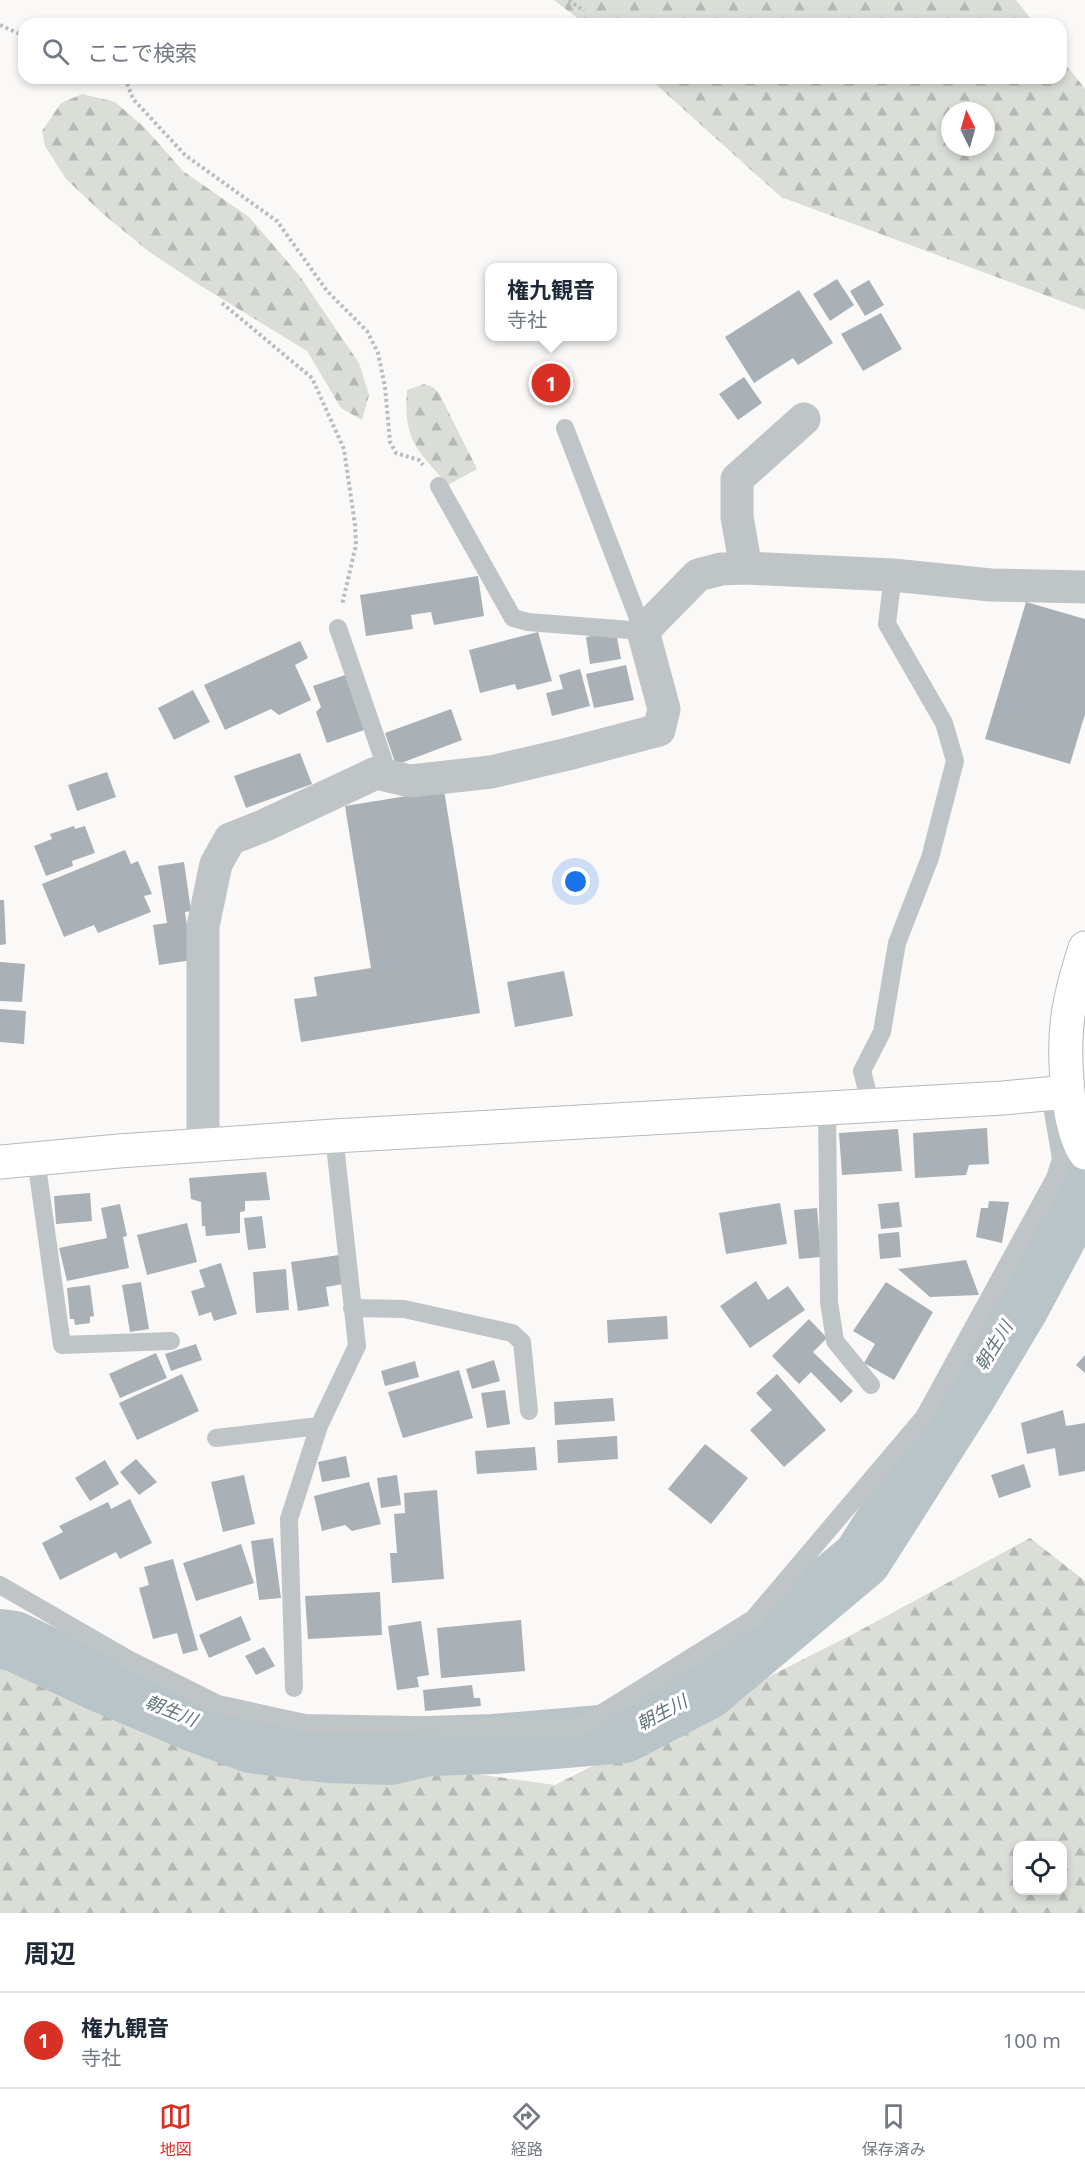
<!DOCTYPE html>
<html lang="ja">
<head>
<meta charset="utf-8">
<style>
  body { margin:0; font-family:"Noto Sans","Noto Sans JP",sans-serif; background:#f2f2f3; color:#1f2937 }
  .controls { position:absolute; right:18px; bottom:18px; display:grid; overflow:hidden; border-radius:12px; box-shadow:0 3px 9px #0003 }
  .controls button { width:54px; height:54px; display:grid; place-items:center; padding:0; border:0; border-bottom:2px solid #e0e1e3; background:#fff; color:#1f2937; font:30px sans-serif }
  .compass { position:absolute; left:941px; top:102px; width:54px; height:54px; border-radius:50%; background:#fff; box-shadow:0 3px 9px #0003; rotate:355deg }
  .you { position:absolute; left:576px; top:882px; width:21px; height:21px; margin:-15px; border:4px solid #fff; border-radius:50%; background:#1a73e8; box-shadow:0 0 0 9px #1a73e833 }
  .badge { display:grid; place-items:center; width:39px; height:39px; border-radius:50%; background:#d93025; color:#fff; font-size:20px; font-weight:700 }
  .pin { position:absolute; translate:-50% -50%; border:3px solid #fff; box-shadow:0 2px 6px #0006 }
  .popup { position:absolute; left:485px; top:263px; width:132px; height:78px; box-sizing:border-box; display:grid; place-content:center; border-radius:12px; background:#fff; filter:drop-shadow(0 2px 4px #0005); font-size:20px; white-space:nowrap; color:#747a83 }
  .popup b { font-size:22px; color:#1f2937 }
  .popup::after { content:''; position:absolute; left:50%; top:100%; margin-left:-12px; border:12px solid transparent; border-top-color:#fff }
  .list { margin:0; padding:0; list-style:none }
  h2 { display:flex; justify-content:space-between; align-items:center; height:78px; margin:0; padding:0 24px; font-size:26px }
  h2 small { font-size:20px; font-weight:400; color:#747a83 }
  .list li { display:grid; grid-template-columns:39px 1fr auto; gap:18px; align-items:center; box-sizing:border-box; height:96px; padding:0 24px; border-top:2px solid #e0e1e3 }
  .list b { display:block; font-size:22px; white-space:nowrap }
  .list p { margin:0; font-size:20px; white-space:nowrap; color:#747a83 }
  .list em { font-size:20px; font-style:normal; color:#747a83 }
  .icon { flex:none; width:33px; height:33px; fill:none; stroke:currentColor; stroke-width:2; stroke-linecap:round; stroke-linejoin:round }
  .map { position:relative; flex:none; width:1085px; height:1913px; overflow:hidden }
  .search { position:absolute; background:#fff; box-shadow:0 3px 9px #0003; left:18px; right:18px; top:18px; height:66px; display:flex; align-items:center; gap:15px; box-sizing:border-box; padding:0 21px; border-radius:18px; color:#747a83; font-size:22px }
  .sheet { height:174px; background:#fff }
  nav { display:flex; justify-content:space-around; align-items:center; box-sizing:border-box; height:84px; border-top:2px solid #e0e1e3; background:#fff; font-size:16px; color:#747a83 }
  nav a { display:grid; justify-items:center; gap:3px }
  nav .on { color:#d93025 }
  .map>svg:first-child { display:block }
</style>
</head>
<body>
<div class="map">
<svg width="1085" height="1913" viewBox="0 0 1085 1913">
  <defs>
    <pattern id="forest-firs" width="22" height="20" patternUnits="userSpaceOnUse" patternTransform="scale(1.5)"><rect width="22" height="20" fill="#daded7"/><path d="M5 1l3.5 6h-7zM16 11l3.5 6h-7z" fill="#b5b9b4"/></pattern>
  </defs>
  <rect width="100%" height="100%" fill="#faf9f8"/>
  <path fill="url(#forest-firs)" fill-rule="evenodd" d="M 554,0 L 1016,0 L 1035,24 L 585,24 Z
    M 1061,58 L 1085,89 L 1085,310 L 781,197 L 649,78 L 1061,78 ZM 950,111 L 986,111 L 986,147 L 950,147 Z
    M 82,94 L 115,102 L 145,128 L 183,171 L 249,217 L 299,275 L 359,363 L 369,395 L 362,420 L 341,408 L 307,351 L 201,286 L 148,251 L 102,213 L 66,179 L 45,146 L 42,131 L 61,103 Z
    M 424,384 L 433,387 L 439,393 L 477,469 L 448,485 C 417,450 403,440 407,390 Z
    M 1030,1538 L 1085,1581 L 1085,1913 L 0,1913 L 0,1646 L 171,1731 L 555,1785 L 857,1632 ZM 1018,1846 L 1062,1846 L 1062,1890 L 1018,1890 Z"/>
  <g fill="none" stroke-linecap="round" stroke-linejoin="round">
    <path stroke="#b8c4c8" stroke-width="60" d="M 0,1639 L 14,1641 L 100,1682 L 192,1721 L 251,1743 L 329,1753 L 390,1755 L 429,1746 L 494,1744 L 624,1733 L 706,1690 L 862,1559 L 965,1397 L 1020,1305 L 1085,1183"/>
  </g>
  <path fill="#a9b0b6" d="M 837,279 L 854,305 L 830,321 L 813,294 Z
    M 869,280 L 884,305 L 865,316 L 850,291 Z
    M 799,290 L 833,343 L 798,365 L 793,358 L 754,383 L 725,337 Z
    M 881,313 L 902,349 L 863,371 L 841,334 Z
    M 561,365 L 572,392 L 541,403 L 531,374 Z
    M 744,377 L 762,403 L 738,420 L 719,394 Z
    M 478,576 L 484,616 L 434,625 L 431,612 L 411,615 L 413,629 L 366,636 L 360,595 Z
    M 1026,602 L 1085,619 L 1085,714 L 1070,764 L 985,739 Z
    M 538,632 L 552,681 L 517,690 L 515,684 L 480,693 L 469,650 Z
    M 616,632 L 621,659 L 590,664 L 586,637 Z
    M 300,641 L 308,658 L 295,665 L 311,700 L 279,715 L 271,709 L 225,730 L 204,685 Z
    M 626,665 L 634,700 L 594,708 L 586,674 Z
    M 580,669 L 590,706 L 552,716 L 546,693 L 563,689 L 559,675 Z
    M 348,674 L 367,729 L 327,743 L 316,712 L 321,707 L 313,686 Z
    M 193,690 L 210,722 L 174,740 L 158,708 Z
    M 451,709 L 462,740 L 396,765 L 385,733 Z
    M 300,753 L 312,784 L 246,808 L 234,776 Z
    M 107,772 L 116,797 L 77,811 L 68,785 Z
    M 444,790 L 480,1013 L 301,1042 L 294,999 L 317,996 L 314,977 L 371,968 L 345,806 Z
    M 74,826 L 75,829 L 85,826 L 95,853 L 72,861 L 73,866 L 46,876 L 34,846 L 52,839 L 50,834 Z
    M 125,850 L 131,864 L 138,861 L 152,894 L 144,896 L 151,912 L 98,933 L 94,925 L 64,937 L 42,884 Z
    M 184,862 L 191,911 L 185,912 L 192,960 L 159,965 L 153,925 L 167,923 L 158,866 Z
    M 0,900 L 4,900 L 6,944 L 0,945 Z
    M 0,962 L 25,964 L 22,1002 L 0,1001 Z
    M 564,971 L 573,1016 L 515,1027 L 507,982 Z
    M 0,1009 L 26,1011 L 24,1044 L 0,1042 Z
    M 987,1128 L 989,1164 L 969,1165 L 966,1175 L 915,1178 L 913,1133 Z
    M 898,1129 L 902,1171 L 842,1175 L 839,1133 Z
    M 266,1172 L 270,1200 L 245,1201 L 245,1211 L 240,1212 L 240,1233 L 206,1236 L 205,1226 L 202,1226 L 201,1202 L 191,1199 L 189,1178 Z
    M 90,1193 L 92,1221 L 56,1224 L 54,1196 Z
    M 989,1201 L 1009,1202 L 1002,1243 L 976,1237 L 981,1208 L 988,1208 Z
    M 899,1202 L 902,1227 L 881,1229 L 878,1204 Z
    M 780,1203 L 787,1244 L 726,1254 L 719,1213 Z
    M 120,1204 L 127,1236 L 123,1237 L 129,1268 L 67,1281 L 59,1248 L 107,1238 L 101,1208 Z
    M 817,1208 L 821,1257 L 799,1259 L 794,1210 Z
    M 262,1216 L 266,1248 L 248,1250 L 244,1218 Z
    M 187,1223 L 197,1262 L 147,1275 L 137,1235 Z
    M 899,1232 L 901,1257 L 880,1259 L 878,1234 Z
    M 339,1255 L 343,1284 L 326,1287 L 329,1306 L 298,1311 L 291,1262 Z
    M 966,1260 L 979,1295 L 930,1297 L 898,1269 Z
    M 221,1263 L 237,1314 L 214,1321 L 211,1312 L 199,1316 L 191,1291 L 205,1287 L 199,1270 Z
    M 286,1269 L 289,1310 L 256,1313 L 253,1272 Z
    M 756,1281 L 768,1300 L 788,1286 L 805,1310 L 750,1348 L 720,1306 Z
    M 141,1282 L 149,1329 L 130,1332 L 122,1285 Z
    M 886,1282 L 933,1312 L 894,1380 L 864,1363 L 875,1344 L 853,1331 Z
    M 90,1285 L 94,1316 L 90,1317 L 90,1323 L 75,1325 L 74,1319 L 70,1319 L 67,1288 Z
    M 667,1316 L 668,1339 L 608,1343 L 607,1320 Z
    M 809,1319 L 827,1338 L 813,1352 L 853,1391 L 841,1403 L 811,1372 L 799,1384 L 772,1356 Z
    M 196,1344 L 202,1360 L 171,1371 L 165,1354 Z
    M 156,1353 L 167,1378 L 120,1398 L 109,1374 Z
    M 1085,1355 L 1085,1373 L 1076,1365 Z
    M 494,1360 L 500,1381 L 472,1389 L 466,1369 Z
    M 415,1361 L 419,1377 L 385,1386 L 381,1371 Z
    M 459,1370 L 473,1418 L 403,1438 L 388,1392 Z
    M 182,1374 L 199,1411 L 137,1440 L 119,1403 Z
    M 777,1374 L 826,1430 L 784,1467 L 750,1430 L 772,1410 L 756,1393 Z
    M 505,1390 L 510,1424 L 487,1428 L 481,1393 Z
    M 613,1398 L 615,1421 L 555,1425 L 554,1402 Z
    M 1063,1410 L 1066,1426 L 1085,1423 L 1085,1471 L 1059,1476 L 1055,1448 L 1027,1454 L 1021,1423 Z
    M 617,1436 L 618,1459 L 558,1463 L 557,1440 Z
    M 705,1444 L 748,1478 L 711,1524 L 668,1489 Z
    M 535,1447 L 537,1470 L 477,1474 L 475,1451 Z
    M 346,1456 L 350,1477 L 322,1482 L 318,1462 Z
    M 136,1459 L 157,1482 L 139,1495 L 120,1472 Z
    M 105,1460 L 119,1484 L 90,1501 L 75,1478 Z
    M 1024,1464 L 1031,1487 L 999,1498 L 991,1475 Z
    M 244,1475 L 255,1524 L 223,1532 L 211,1482 Z
    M 397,1475 L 401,1505 L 381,1508 L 377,1478 Z
    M 369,1482 L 381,1524 L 352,1531 L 345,1525 L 322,1531 L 314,1496 Z
    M 437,1490 L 444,1579 L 392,1583 L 390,1553 L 397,1553 L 394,1514 L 405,1513 L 404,1493 Z
    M 130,1499 L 152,1543 L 120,1559 L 116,1552 L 60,1580 L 42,1543 L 63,1532 L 59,1526 L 108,1502 L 111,1509 Z
    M 273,1538 L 281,1598 L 259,1600 L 251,1541 Z
    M 241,1544 L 254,1583 L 196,1601 L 183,1563 Z
    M 173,1559 L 198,1650 L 183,1654 L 177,1633 L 153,1639 L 139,1588 L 149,1585 L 144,1567 Z
    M 380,1592 L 382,1635 L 308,1639 L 305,1596 Z
    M 241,1616 L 251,1640 L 209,1658 L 199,1635 Z
    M 521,1620 L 525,1671 L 441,1678 L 437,1628 Z
    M 421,1621 L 429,1675 L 417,1677 L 419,1687 L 397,1690 L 388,1626 Z
    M 264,1647 L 275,1666 L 256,1675 L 245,1656 Z
    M 472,1685 L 474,1698 L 480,1698 L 481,1706 L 425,1711 L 423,1690 Z"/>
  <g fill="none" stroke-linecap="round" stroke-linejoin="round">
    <defs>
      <path id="secondary" d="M 1085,948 C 1078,970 1071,993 1068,1016 C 1063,1051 1066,1124 1085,1153
        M 0,1162 L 119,1151 L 334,1136 L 1003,1098 L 1067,1092"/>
    </defs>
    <use href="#secondary" stroke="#b4babe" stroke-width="35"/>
    <path stroke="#babdc0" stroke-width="4" stroke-dasharray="3 3" stroke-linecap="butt" d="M 569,0 L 584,11
      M 135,24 L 137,22 L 144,24
      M 0,25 L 24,36
      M 125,78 L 133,99 L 185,155 L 277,221 L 327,291 L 367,331 L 378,353 L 385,387 L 390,442 L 396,453 L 419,460 L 423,465
      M 222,303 L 312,378 L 344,449 L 355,525 L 356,545 L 342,605"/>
    <path stroke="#bfc4c7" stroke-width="18" d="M 439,486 L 513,618 L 528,622 L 643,631 L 565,428
      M 338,628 L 389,776
      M 871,1106 L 862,1071 L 882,1032 L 897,943 L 930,858 L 955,761 L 944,723 L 887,624 L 893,575
      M 827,1108 L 829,1302 L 835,1341 L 871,1385
      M 36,1159 L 62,1345 L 171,1341
      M 352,1308 L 404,1309 L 512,1333 L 522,1342 L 529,1411
      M 216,1438 L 319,1426 L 357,1346 L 334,1136
      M 0,1585 L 128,1659 L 218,1704 L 305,1723 L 578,1728 L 753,1619 L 924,1417 L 1055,1178 L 1061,1159 L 1050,1094
      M 294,1688 L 289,1519 L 319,1426"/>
    <path stroke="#bfc4c7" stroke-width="33" d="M 746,568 L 737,517 L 737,479 L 804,419
      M 203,1145 L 203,926 L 216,864 L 230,839 L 263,826 L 376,773 L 410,781 L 491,772 L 568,754 L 659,730 L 664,709 L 643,631 L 698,575 L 721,569 L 746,568 L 893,575 L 991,585 L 1085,587"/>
    <use href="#secondary" stroke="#fff" stroke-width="33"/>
  </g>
  <g text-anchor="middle" stroke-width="6" stroke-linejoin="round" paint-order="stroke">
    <g font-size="18" font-style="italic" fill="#61757a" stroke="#fff">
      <text transform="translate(994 1346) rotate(-58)" y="6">朝生川</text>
      <text transform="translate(171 1711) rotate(22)" y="6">朝生川</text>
      <text transform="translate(662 1713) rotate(-28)" y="6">朝生川</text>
    </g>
  </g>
</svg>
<div class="controls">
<button><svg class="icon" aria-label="locate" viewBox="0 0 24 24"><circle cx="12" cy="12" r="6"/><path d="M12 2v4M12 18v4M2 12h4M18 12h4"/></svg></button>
</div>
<svg class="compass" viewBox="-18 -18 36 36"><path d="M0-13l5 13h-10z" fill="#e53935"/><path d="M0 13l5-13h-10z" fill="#747a83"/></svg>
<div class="you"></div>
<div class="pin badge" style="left:551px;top:383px">1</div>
<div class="popup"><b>権九観音</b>寺社</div>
<div class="search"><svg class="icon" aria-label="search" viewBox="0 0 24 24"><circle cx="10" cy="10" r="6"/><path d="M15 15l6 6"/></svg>ここで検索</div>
</div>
<section class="sheet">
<h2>周辺<small></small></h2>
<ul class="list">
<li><span class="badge">1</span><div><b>権九観音</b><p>寺社</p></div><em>100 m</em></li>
</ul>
</section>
<nav>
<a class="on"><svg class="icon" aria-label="map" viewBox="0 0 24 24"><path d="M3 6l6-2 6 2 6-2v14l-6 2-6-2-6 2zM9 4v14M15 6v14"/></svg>地図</a>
<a><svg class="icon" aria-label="directions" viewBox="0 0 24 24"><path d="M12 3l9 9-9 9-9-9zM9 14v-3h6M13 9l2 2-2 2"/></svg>経路</a>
<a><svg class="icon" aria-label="saved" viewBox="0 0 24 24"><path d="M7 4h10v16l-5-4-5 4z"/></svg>保存済み</a>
</nav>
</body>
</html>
